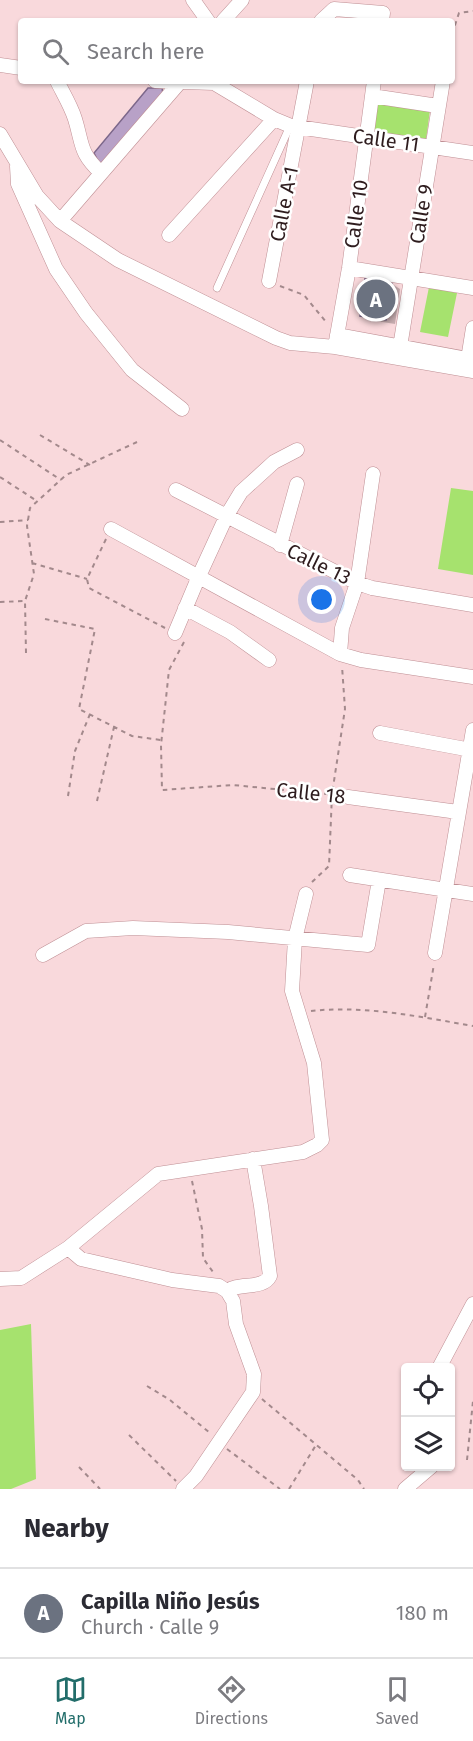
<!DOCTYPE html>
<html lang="en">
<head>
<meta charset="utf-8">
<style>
  body { margin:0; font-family:"Fira Sans",sans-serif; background:#f7f7f7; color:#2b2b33 }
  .controls { position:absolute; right:18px; bottom:18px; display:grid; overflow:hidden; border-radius:6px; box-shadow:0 2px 4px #0004 }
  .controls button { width:54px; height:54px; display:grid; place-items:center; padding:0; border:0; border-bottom:2px solid #e1e1e2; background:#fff; color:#2b2b33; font:30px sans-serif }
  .you { position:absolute; left:322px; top:600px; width:21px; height:21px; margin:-15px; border:4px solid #fff; border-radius:50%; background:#1a73e8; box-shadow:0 0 0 9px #1a73e833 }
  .badge { display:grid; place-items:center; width:39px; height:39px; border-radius:50%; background:#226d6a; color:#fff; font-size:20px; font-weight:700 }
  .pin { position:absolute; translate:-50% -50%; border:3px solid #fff; box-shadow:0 2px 6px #0006 }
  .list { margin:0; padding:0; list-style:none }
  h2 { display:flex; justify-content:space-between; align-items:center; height:78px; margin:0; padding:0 24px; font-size:26px }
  h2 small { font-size:20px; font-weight:400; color:#7c7c81 }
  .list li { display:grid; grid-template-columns:39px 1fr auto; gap:18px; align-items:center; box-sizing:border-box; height:90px; padding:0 24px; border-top:2px solid #e1e1e2 }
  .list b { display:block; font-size:22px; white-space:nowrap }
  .list p { margin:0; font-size:20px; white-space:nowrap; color:#7c7c81 }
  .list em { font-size:20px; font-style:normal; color:#7c7c81 }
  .icon { flex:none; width:33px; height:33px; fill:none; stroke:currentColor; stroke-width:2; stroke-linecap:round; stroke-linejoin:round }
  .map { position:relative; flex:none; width:473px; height:1489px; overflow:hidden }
  .search { position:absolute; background:#fff; box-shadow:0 2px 4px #0004; left:18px; right:18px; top:18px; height:66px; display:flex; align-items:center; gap:15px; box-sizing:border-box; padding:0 21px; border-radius:6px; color:#7c7c81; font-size:22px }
  .sheet { height:168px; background:#fff }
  nav { display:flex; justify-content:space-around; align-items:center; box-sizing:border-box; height:84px; border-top:2px solid #e1e1e2; background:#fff; font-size:16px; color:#7c7c81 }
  nav a { display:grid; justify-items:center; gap:3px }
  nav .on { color:#226d6a }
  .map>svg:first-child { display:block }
</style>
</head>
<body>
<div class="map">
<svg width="473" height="1489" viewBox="0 0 473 1489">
  <rect width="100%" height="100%" fill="#f9d9dc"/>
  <path fill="#a6e26e" d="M 377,103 L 430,110 L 426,140 L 373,132 Z
    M 429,287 L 457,293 L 448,337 L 420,332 Z
    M 451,488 L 473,491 L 473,575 L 438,569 Z
    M 31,1324 L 36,1479 L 11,1489 L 0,1489 L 0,1330 Z"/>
  <path fill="#0003" d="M 392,284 L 400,289 L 395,324 L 370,320 L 361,315 Z"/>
  <path fill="#b8a1c7" stroke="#7c678a" stroke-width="1.5" d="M 148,88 L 162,88 L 163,94 L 102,169 L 94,153 Z
    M 365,278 L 392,283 L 386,320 L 360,316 Z"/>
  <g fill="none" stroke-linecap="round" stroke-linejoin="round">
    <defs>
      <path id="service" d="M 217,288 L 290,126"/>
      <path id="minor" d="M 193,0 L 208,21
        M 223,21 L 242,0
        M 321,21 L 334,9 L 383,13 L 382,21
        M 0,65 L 21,68
        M 57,81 C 63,93 71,106 75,119 C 83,145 79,152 101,173
        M 155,81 L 214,83 L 274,119 L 291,126 L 473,153
        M 372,96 L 438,106
        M 0,134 L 37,196 L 60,221 L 118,260 L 276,338 L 290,343 L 335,347 L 473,371
        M 17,166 L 18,184 L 56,269 L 86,313 L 132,370 L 182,409
        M 60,221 L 180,82
        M 169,235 L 274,119
        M 349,268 L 473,288
        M 269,281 L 307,81
        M 337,335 L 473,360
        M 335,347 L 349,268 L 374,81
        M 400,347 L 443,81
        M 468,359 L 473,328
        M 176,490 L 357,583 L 372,588 L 473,605
        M 111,529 L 340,654 L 361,660 L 473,677
        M 280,545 L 297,484
        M 185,608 L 230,632 L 269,660
        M 175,633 L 199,576 L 227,515 L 241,492 L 274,462 L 297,450
        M 340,654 L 342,628 L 357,583 L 373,474
        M 380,733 L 471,750
        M 348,797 L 458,812
        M 350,875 L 473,894
        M 435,953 L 473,730
        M 43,955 L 86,931 L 133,928 L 228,932 L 368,945 L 379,880
        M 68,1248 L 81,1259 L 172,1280 L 219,1286 L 227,1291 L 233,1301 L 236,1324 L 254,1374 L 253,1392 L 196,1476 L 183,1489
        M 0,1279 L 21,1278 L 68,1248 L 158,1174 L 303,1152 L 317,1145 L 322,1140 L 314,1063 L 292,991 L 295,939 L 306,894
        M 227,1291 C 239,1282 263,1290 270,1276 L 261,1206 L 253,1159
        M 439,1368 L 473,1304
        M 405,1489 L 432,1466"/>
    </defs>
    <use href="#service" stroke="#bf8f94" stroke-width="8"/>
    <use href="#minor" stroke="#bf8f94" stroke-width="15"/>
    <path stroke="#a3898c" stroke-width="2" stroke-dasharray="4.5 4.5" stroke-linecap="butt" d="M 452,34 L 459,13 L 473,11
      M 280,286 L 304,295 L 326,322
      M 40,435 L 90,465
      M 0,440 L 61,480
      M 0,477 L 37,501
      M 0,522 L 28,520
      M 106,539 L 87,579 L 89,588 L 165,628
      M 32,563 L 87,579
      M 0,602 L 24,601
      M 45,619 L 95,629 L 79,709 L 132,736 L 161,740
      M 184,642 L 169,670 L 161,745 L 162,790 L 233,785 L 336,795
      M 26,653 L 25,601 L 34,574 L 27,526 L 30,508 L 66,475 L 137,442
      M 68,796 L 75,751 L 90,714
      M 97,801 L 114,727
      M 312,882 L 329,866 L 332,794 L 345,709 L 342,666
      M 311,1011 C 365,1005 421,1017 473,1026
      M 425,1017 L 434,964
      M 192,1181 L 202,1229 L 203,1258 L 213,1272
      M 147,1386 L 170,1400 L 210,1433
      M 262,1399 L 358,1480 L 364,1489
      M 129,1435 L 176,1481
      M 227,1449 L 280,1489
      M 467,1460 L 473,1401
      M 79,1467 L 100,1489
      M 289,1489 L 316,1445"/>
    <use href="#service" stroke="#fff" stroke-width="7"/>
    <use href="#minor" stroke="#fff" stroke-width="14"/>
  </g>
  <g text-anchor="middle" stroke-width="5" stroke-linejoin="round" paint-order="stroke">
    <g font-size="20" fill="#2e1c1e" stroke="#fff">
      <text transform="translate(386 140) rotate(8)" y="7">Calle 11</text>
      <text transform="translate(284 204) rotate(-79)" y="7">Calle A-1</text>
      <text transform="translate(356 214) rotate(-82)" y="7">Calle 10</text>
      <text transform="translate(421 214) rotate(-81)" y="7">Calle 9</text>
      <text transform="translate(319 564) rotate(26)" y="7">Calle 13</text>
      <text transform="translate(311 793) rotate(6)" y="7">Calle 18</text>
    </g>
  </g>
</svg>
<div class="controls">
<button><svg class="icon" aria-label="locate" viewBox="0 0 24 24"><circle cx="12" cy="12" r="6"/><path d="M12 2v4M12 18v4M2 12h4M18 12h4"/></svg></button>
<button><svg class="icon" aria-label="layers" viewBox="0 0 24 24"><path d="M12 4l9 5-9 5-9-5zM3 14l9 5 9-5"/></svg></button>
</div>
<div class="you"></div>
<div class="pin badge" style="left:376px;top:299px;background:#6b7280">A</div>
<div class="search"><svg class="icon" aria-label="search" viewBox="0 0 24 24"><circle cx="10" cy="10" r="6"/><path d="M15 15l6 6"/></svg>Search here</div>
</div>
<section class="sheet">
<h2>Nearby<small></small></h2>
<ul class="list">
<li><span class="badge" style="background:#6b7280">A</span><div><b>Capilla Niño Jesús</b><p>Church · Calle 9</p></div><em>180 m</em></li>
</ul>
</section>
<nav>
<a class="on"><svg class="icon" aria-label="map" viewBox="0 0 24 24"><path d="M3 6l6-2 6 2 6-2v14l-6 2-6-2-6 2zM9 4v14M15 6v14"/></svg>Map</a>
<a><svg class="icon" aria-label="directions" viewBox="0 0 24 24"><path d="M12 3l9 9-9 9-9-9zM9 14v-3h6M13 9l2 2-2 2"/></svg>Directions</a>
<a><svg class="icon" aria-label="saved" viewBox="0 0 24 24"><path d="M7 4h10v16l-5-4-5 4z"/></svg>Saved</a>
</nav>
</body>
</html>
